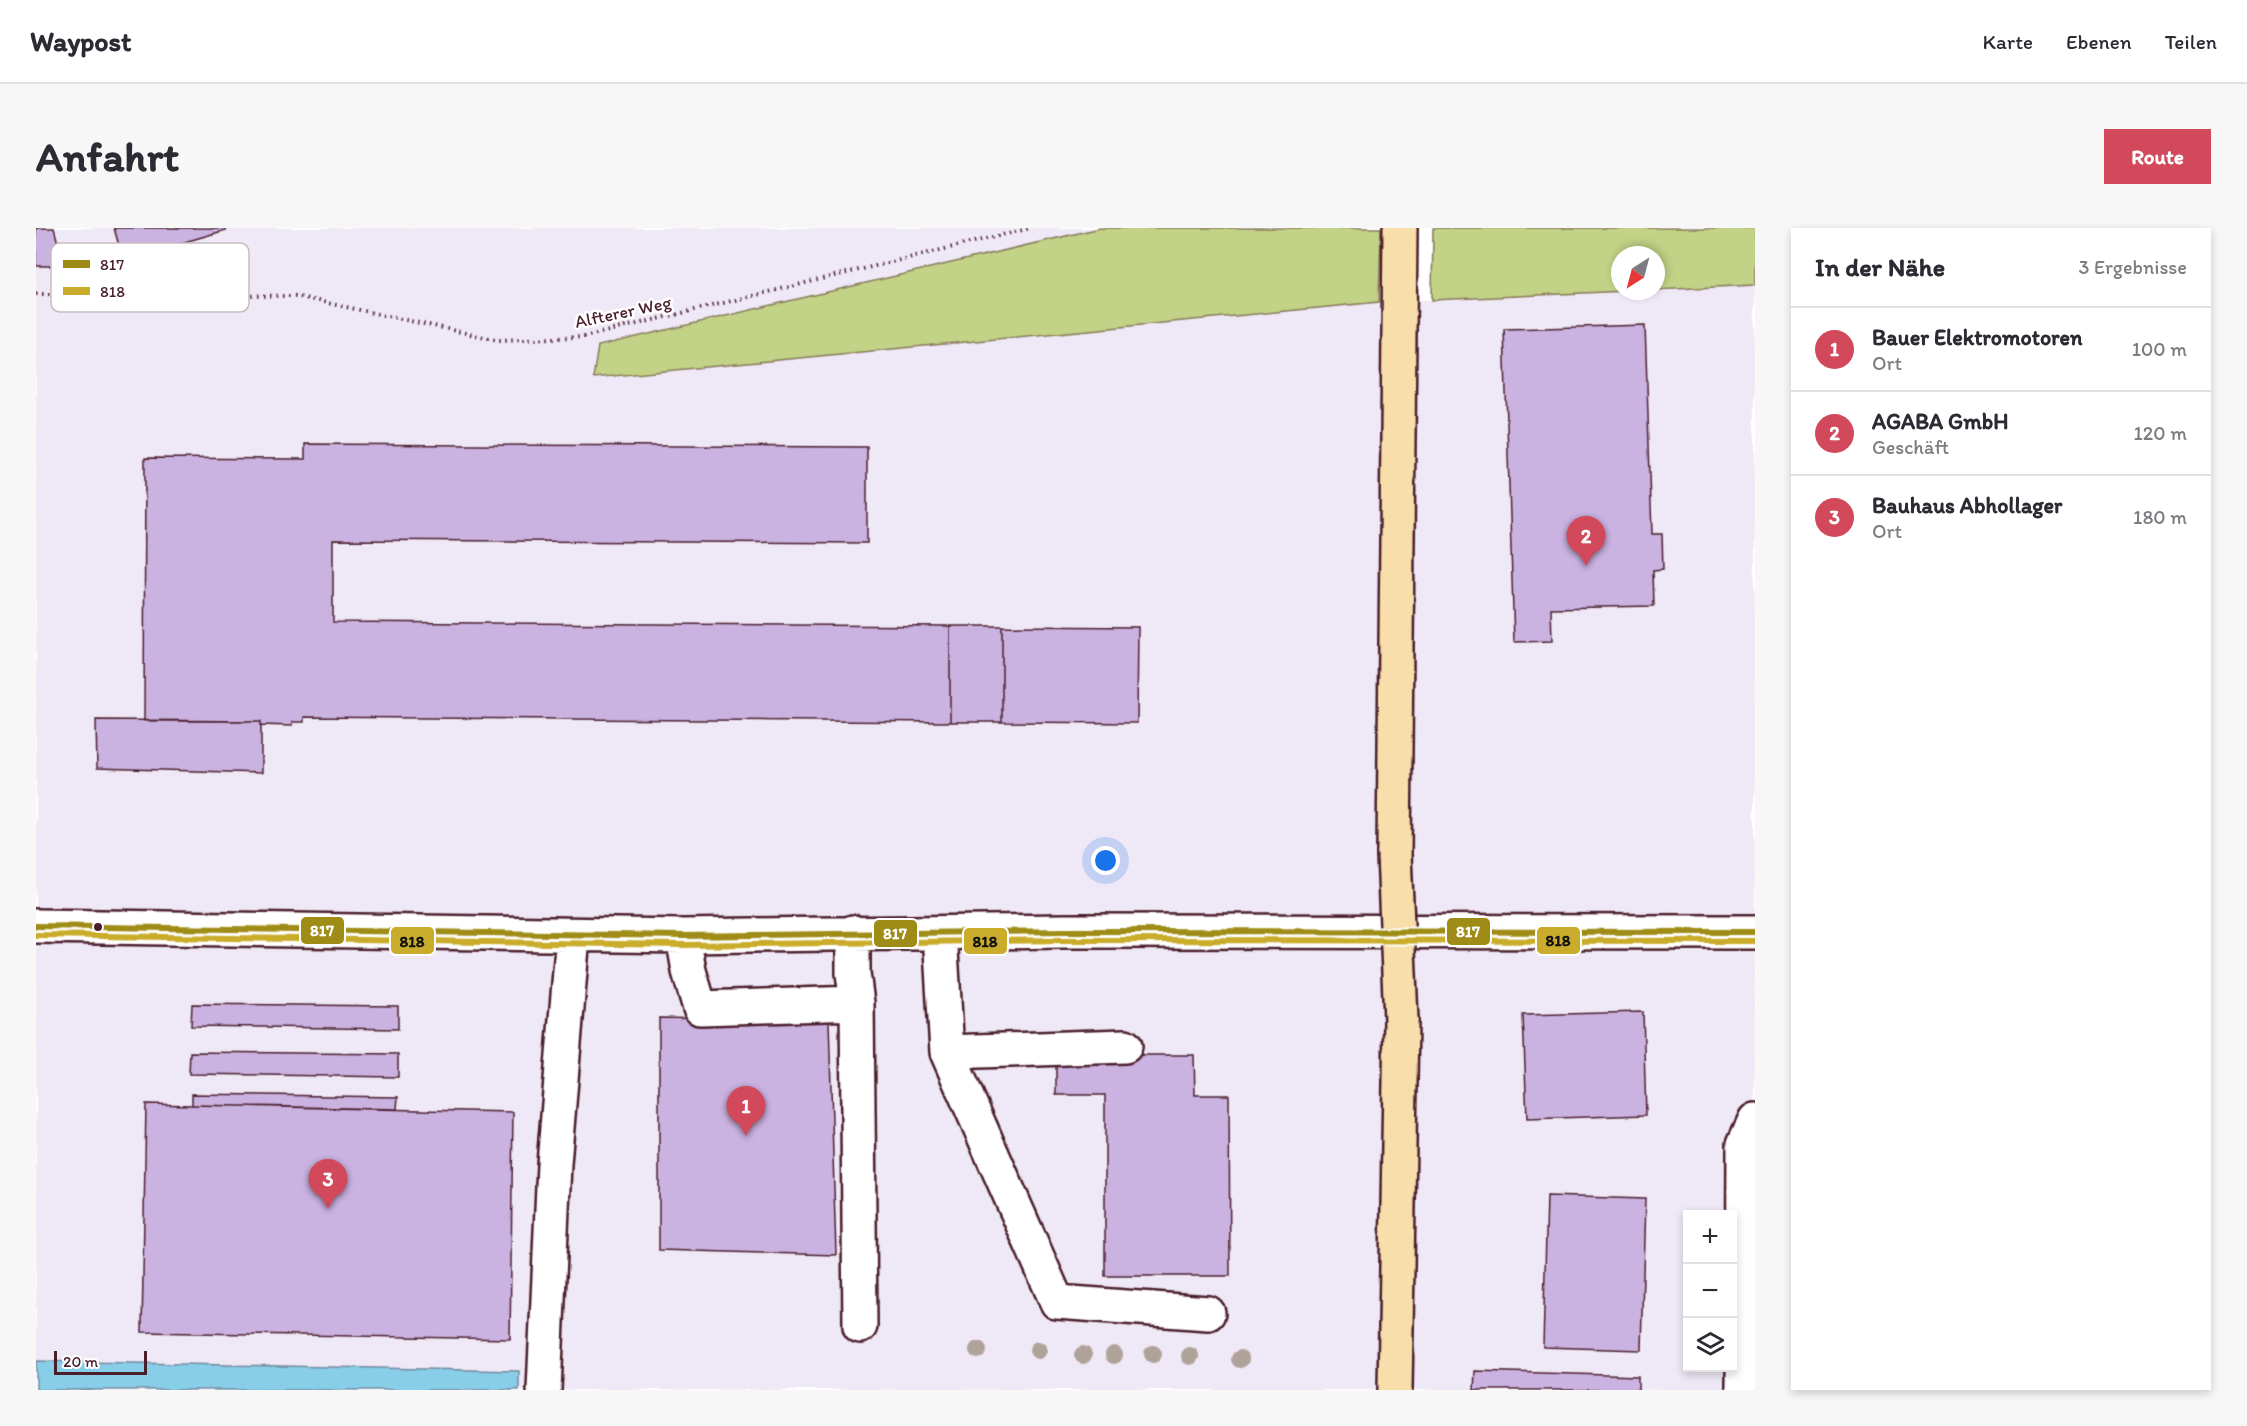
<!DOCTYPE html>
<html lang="de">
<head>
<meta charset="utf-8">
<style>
  body { margin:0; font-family:Itim,sans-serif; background:#f7f7f7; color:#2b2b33 }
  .controls { position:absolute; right:18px; bottom:18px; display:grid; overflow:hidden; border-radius:0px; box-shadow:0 3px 9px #0003 }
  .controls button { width:54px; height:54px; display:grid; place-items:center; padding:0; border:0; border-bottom:2px solid #e1e1e2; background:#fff; color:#2b2b33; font:30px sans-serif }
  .compass { position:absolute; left:1575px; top:18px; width:54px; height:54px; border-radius:50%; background:#fff; box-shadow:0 3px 9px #0003; rotate:216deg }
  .scale { position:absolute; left:18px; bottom:15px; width:93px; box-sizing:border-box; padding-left:6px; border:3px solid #4a1f2b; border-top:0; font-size:16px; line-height:21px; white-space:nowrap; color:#4a1f2b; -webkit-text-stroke:4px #fff; paint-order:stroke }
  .you { position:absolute; left:1070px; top:633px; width:21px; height:21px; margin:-15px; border:4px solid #fff; border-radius:50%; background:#1a73e8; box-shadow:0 0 0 9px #1a73e833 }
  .badge { display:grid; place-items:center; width:39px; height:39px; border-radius:50%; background:#d1495b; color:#fff; font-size:20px; font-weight:700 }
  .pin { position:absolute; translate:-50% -50px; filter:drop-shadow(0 2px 3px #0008) }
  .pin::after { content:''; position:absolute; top:32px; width:21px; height:18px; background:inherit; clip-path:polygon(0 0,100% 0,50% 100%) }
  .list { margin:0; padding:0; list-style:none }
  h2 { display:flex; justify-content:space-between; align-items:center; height:78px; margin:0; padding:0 24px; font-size:26px }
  h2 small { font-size:20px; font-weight:400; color:#7c7c81 }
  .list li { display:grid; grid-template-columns:39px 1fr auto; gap:18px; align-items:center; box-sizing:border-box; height:84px; padding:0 24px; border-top:2px solid #e1e1e2 }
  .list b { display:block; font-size:22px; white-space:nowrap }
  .list p { margin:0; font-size:20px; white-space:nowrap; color:#7c7c81 }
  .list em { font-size:20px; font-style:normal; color:#7c7c81 }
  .icon { flex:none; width:33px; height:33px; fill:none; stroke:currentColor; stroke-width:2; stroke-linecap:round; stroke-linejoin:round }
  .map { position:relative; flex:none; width:1719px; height:1162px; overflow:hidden; border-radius:0px }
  header { display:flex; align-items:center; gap:36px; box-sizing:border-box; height:84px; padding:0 30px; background:#fff; border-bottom:2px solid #e1e1e2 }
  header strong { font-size:28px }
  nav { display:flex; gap:33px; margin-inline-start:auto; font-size:21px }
  .intro { display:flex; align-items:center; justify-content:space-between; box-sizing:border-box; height:144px; padding:0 36px }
  h1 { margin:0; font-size:42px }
  .button { padding:15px 27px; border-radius:0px; background:#d1495b; color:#fff; font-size:21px; font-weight:700 }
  main { display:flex; gap:36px; padding:0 36px }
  aside { flex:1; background:#fff; border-radius:0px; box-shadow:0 3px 9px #0003 }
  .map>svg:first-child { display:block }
</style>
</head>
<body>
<header>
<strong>Waypost</strong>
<nav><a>Karte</a><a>Ebenen</a><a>Teilen</a></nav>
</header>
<div class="intro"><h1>Anfahrt</h1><a class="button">Route</a></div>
<main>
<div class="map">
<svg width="1719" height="1162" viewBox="0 0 1719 1162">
  <rect width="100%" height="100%" fill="#fff"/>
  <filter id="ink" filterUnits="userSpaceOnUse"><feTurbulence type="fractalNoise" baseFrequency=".0167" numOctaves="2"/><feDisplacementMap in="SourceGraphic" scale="12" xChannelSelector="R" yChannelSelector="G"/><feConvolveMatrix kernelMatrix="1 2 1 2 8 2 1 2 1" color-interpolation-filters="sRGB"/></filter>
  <g filter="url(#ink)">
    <path fill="#efe8f6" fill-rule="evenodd" d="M 0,0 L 1345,0 L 1344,74 L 1584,62 L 1620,63 L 1620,60 L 1719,55 L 1719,1162 L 0,1162 ZM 1652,986 L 1696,986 L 1696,1140 L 1652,1140 Z"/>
    <path fill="#c2d286" stroke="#867858" stroke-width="1.5" d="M 1064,0 L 1345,0 L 1343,74 L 557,150 L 562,118 Z
      M 1397,0 L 1719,0 L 1719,57 L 1620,62 L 1620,27 L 1584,27 L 1584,63 L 1591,63 L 1396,72 Z"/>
    <path fill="#88cee9" stroke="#6f889d" stroke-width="1.5" d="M 0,1133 L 483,1143 L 483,1162 L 0,1162 Z"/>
    <path fill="#cab2e1" stroke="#4a1f2b" stroke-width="1.5" d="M 0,0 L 18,0 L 28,38 L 0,38 Z
      M 78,0 L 189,0 L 190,2 L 87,32 Z
      M 1609,97 L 1616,306 L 1626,306 L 1627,341 L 1617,342 L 1618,378 L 1515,380 L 1516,413 L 1478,414 L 1468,101 Z
      M 269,216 L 831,219 L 831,315 L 297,312 L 297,394 L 914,398 L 914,494 L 268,489 L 268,494 L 256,494 L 256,498 L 225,497 L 225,493 L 108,493 L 109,230 L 269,231 Z
      M 914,398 L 966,398 L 966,494 L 914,494 Z
      M 966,398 L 1102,399 L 1101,495 L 966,494 Z
      M 60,492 L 225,493 L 225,545 L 61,540 Z
      M 156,776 L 362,778 L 362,801 L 155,798 Z
      M 1607,784 L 1610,887 L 1491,891 L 1487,787 Z
      M 623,790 L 793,793 L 800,1027 L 623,1022 Z
      M 154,824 L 362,826 L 362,849 L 153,846 Z
      M 1020,827 L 1158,827 L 1159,867 L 1193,867 L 1194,1048 L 1069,1048 L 1069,867 L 1020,867 Z
      M 156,866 L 362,869 L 361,881 L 156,877 Z
      M 110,876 L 477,884 L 474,1111 L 106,1104 Z
      M 1511,968 L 1609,971 L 1605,1122 L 1507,1119 Z
      M 1439,1143 L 1602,1148 L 1602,1162 L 1438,1162 Z"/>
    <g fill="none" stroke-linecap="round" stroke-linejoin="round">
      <defs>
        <path id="minor" d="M 0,698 L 647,708 L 1030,703 L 1719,704
          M 904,705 L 911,824 L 1089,818
          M 647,708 L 653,743 L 664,780 L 821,775 L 817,745 L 817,704
          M 821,775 L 824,1098
          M 911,824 L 1021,1074 L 1172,1085
          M 508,1162 L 518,936 L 537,707
          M 1707,1162 L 1708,916 L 1719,892"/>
        <path id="major" d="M 1358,626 L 1364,0
          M 1359,1162 L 1365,792"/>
      </defs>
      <use href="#minor" stroke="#4a1f2b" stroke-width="38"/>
      <use href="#major" stroke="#4a1f2b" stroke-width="38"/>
      <path stroke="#4a1f2b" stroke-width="4" stroke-dasharray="1.5 4.5" stroke-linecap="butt" d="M 0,66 L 259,68 L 462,112 L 548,109 L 995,0"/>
      <use href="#minor" stroke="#fff" stroke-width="33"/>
      <use href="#major" stroke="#f8deab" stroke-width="33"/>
      <defs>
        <path id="major-bridge" d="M 1358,626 L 1365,792"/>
      </defs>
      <use href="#major-bridge" stroke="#4a1f2b" stroke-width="38" stroke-linecap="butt"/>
      <use href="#major-bridge" stroke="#f8deab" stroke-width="33"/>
      <defs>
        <path id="bus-1" d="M 0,698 L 647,708 L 1030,703 L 1719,704"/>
        <path id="bus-2" d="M 0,707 L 647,717 L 1030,712 L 1719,713"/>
      </defs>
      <use href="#bus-1" stroke="#fff" stroke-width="10"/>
      <use href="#bus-2" stroke="#fff" stroke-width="10"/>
      <use href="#bus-1" stroke="#9f8c17" stroke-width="6"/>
      <use href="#bus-2" stroke="#c9ac2b" stroke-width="6"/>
    </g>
    <g fill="#afa299">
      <circle cx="942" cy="1122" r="9"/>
      <circle cx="1002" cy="1122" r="9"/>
      <circle cx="1117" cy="1126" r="9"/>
      <circle cx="1047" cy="1127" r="9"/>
      <circle cx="1078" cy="1127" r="9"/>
      <circle cx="1154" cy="1128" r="9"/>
      <circle cx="1204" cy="1131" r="9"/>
    </g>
  </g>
  <circle fill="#4a1f2b" stroke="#fff" stroke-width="2" cx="62" cy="699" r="5"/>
  <g text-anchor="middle" stroke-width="5" stroke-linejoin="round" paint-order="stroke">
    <g font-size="18" fill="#4a1f2b" stroke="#fff">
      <text transform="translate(587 84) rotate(-12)" y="6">Alfterer Weg</text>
    </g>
  </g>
  <rect x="15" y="15" width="198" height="69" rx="9" fill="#fff" stroke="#c9bcbf" stroke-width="1.5"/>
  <rect x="27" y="32" width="27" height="8" fill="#9f8c17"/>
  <rect x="27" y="59" width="27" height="8" fill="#c9ac2b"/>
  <g font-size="16" fill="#4a1f2b">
    <text x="64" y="42">817</text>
    <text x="64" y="69">818</text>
  </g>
  <g stroke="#fff" stroke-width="2">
    <rect x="264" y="688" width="45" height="29" rx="6" fill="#9f8c17"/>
    <rect x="1410" y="689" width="45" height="29" rx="6" fill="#9f8c17"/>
    <rect x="837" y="691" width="45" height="29" rx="6" fill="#9f8c17"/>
    <rect x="1500" y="698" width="45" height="29" rx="6" fill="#c9ac2b"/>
    <rect x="354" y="698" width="45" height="29" rx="6" fill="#c9ac2b"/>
    <rect x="927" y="699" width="45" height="28" rx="6" fill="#c9ac2b"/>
  </g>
  <g font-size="16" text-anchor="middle" font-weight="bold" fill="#fff">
    <text x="286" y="708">817</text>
    <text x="1432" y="709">817</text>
    <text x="859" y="711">817</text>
  </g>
  <g font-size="16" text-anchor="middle" font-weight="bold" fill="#111">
    <text x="1522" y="718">818</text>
    <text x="376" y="719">818</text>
    <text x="949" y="719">818</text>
  </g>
</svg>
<div class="controls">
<button>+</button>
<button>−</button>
<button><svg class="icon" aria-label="layers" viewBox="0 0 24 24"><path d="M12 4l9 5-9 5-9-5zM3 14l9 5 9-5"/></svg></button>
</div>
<svg class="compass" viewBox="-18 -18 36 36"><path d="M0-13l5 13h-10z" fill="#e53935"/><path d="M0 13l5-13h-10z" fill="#7c7c81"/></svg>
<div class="scale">20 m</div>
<div class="you"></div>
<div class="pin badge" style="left:710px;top:908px">1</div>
<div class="pin badge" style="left:1550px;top:338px">2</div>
<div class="pin badge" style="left:292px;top:981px">3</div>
</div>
<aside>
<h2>In der Nähe<small>3 Ergebnisse</small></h2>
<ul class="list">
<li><span class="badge">1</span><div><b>Bauer Elektromotoren</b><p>Ort</p></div><em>100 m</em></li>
<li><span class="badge">2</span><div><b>AGABA GmbH</b><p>Geschäft</p></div><em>120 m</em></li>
<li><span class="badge">3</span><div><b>Bauhaus Abhollager</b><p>Ort</p></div><em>180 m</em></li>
</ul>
</aside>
</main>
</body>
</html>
